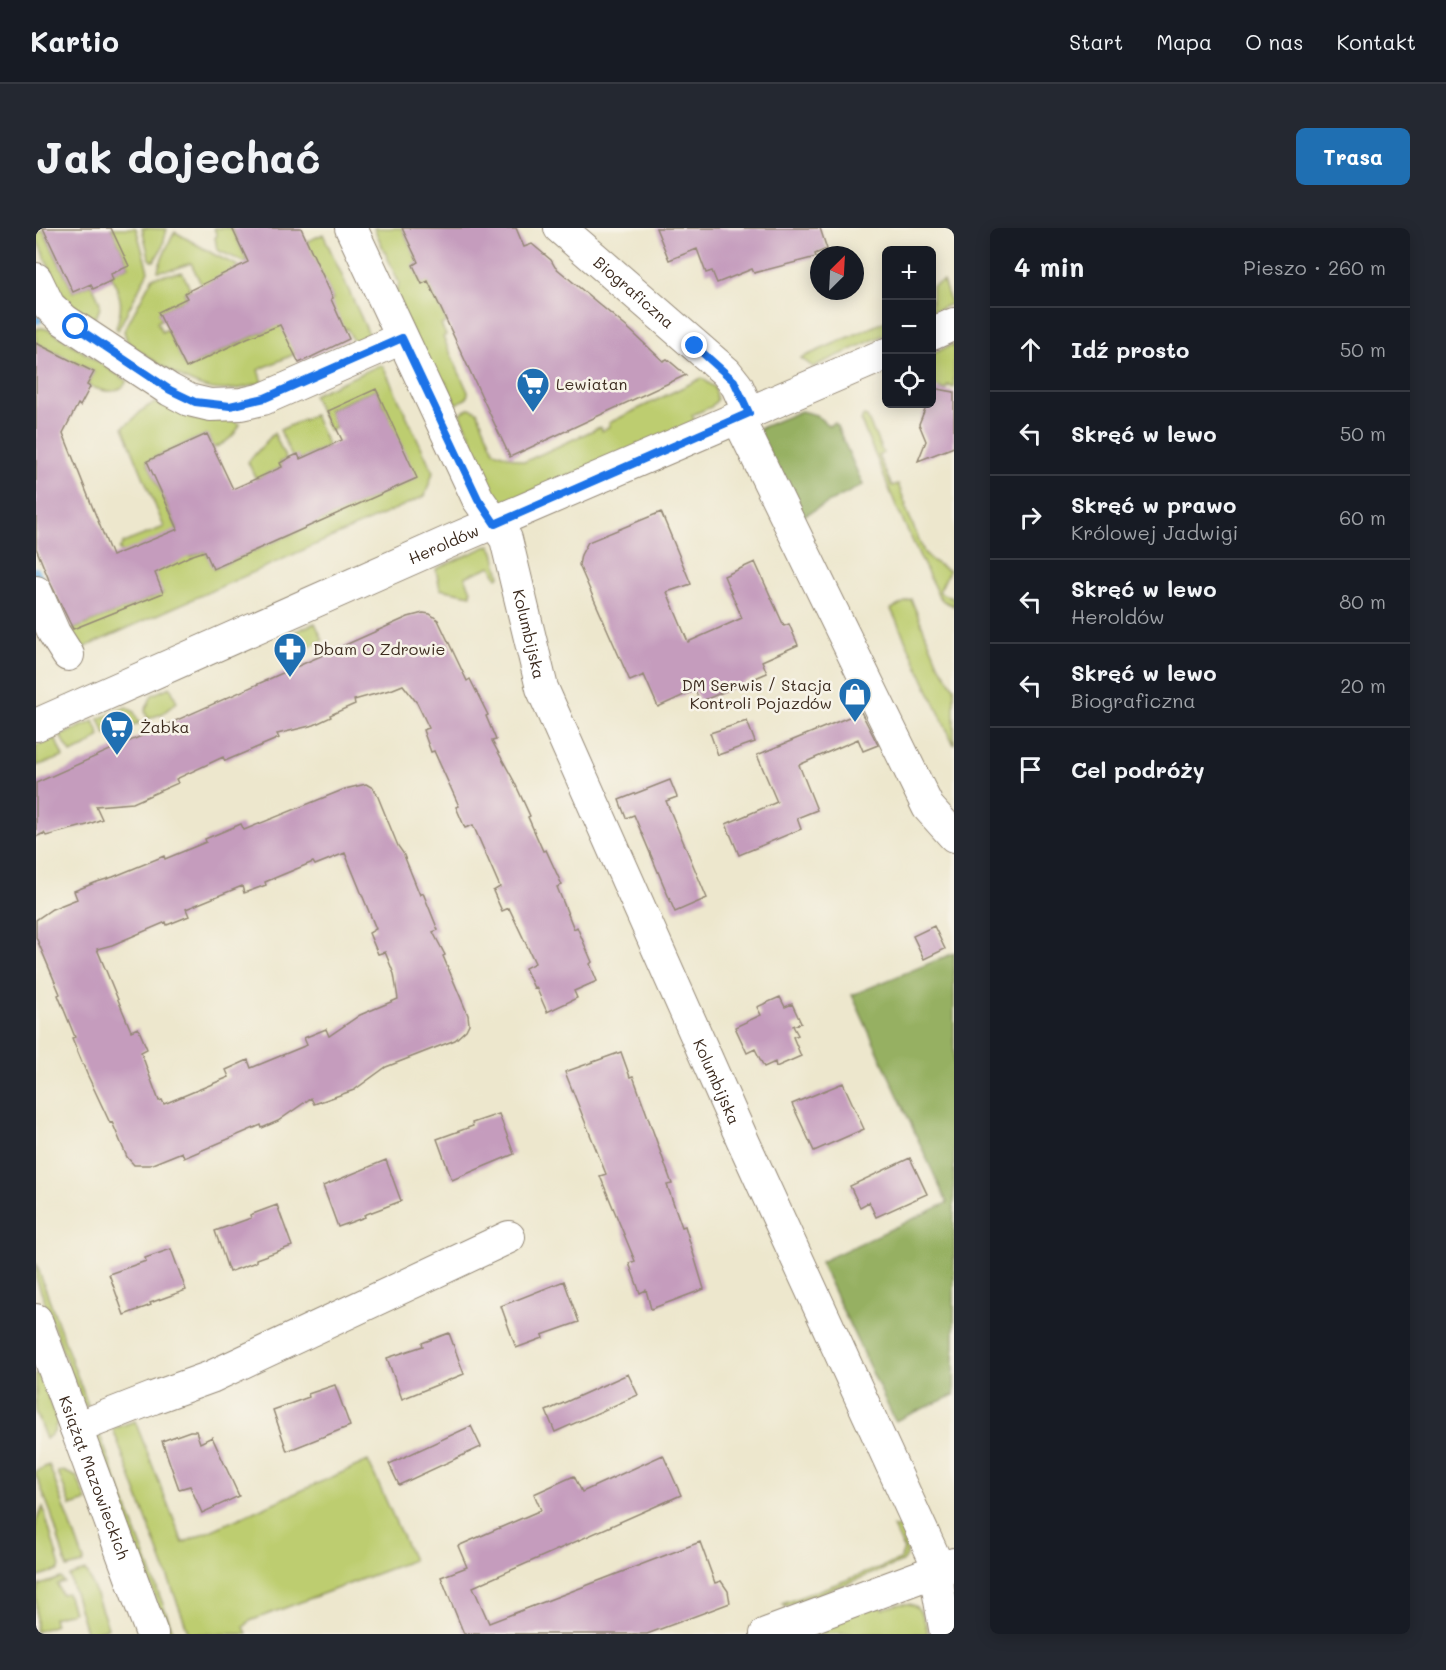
<!DOCTYPE html>
<html lang="pl">
<head>
<meta charset="utf-8">
<style>
  body { margin:0; font-family:Mali,sans-serif; background:#242831; color:#f1f3f6 }
  .controls { position:absolute; right:18px; top:18px; display:grid; overflow:hidden; border-radius:9px; box-shadow:0 3px 15px #0003 }
  .controls button { width:54px; height:54px; display:grid; place-items:center; padding:0; border:0; border-bottom:2px solid #363941; background:#171b24; color:#f1f3f6; font:30px sans-serif }
  .compass { position:absolute; left:774px; top:18px; width:54px; height:54px; border-radius:50%; background:#171b24; box-shadow:0 3px 15px #0003; rotate:24deg }
  .stop { position:absolute; width:18px; height:18px; margin:-14px; border:4px solid #1a73e8; border-radius:50%; background:#fff }
  .stop.end { background:#1a73e8; border-color:#fff; box-shadow:0 2px 6px #0008 }
  .list { margin:0; padding:0; list-style:none }
  h2 { display:flex; justify-content:space-between; align-items:center; height:78px; margin:0; padding:0 24px; font-size:26px }
  h2 small { font-size:20px; font-weight:400; color:#9ea1a6 }
  .list li { display:grid; grid-template-columns:39px 1fr auto; gap:18px; align-items:center; box-sizing:border-box; height:84px; padding:0 24px; border-top:2px solid #363941 }
  .list b { display:block; font-size:22px; white-space:nowrap }
  .list p { margin:0; font-size:20px; white-space:nowrap; color:#9ea1a6 }
  .list em { font-size:20px; font-style:normal; color:#9ea1a6 }
  .icon { flex:none; width:33px; height:33px; fill:none; stroke:currentColor; stroke-width:2; stroke-linecap:round; stroke-linejoin:round }
  .map { position:relative; flex:none; width:918px; height:1406px; overflow:hidden; border-radius:9px }
  header { display:flex; align-items:center; gap:36px; box-sizing:border-box; height:84px; padding:0 30px; background:#171b24; border-bottom:2px solid #363941 }
  header strong { font-size:28px }
  nav { display:flex; gap:33px; margin-inline-start:auto; font-size:21px }
  .intro { display:flex; align-items:center; justify-content:space-between; box-sizing:border-box; height:144px; padding:0 36px }
  h1 { margin:0; font-size:42px }
  .button { padding:15px 27px; border-radius:9px; background:#1f6fb2; color:#fff; font-size:21px; font-weight:700 }
  main { display:flex; gap:36px; padding:0 36px }
  aside { flex:1; background:#171b24; border-radius:9px; box-shadow:0 3px 15px #0003 }
  .map>svg:first-child { display:block }
</style>
</head>
<body>
<header>
<strong>Kartio</strong>
<nav><a>Start</a><a>Mapa</a><a>O nas</a><a>Kontakt</a></nav>
</header>
<div class="intro"><h1>Jak dojechać</h1><a class="button">Trasa</a></div>
<main>
<div class="map">
<svg width="918" height="1406" viewBox="0 0 918 1406">
  <rect width="100%" height="100%" fill="#f7f3e8"/>
  <filter id="ink" filterUnits="userSpaceOnUse"><feTurbulence type="fractalNoise" baseFrequency=".0167" numOctaves="2"/><feDisplacementMap in="SourceGraphic" scale="12" xChannelSelector="R" yChannelSelector="G"/><feConvolveMatrix kernelMatrix="1 2 1 2 8 2 1 2 1" color-interpolation-filters="sRGB"/></filter>
  <filter id="wash" filterUnits="userSpaceOnUse"><feTurbulence type="fractalNoise" baseFrequency=".008" numOctaves="4" result="noise"/><feDisplacementMap in="SourceGraphic" scale="24" xChannelSelector="R" yChannelSelector="G"/><feGaussianBlur stdDeviation="1.35" result="paint"/><feColorMatrix in="noise" values="0 0 0 0 0 0 0 0 0 0 0 0 0 0 0 0 0 1.4 0 .05"/><feComposite in="paint" operator="in"/></filter>
  <g filter="url(#wash)">
    <rect width="100%" height="100%" fill="#ede7cd"/>
    <path fill="#bdcd6f" stroke="#7c7c46" stroke-width="1.5" d="M 75,0 L 100,0 L 112,43 L 82,102 L 80,100 C 88,75 85,70 75,46 L 93,38 Z
      M 106,0 L 131,1 L 126,20 L 118,33 L 116,33 L 113,29 Z
      M 178,0 L 196,0 L 211,33 L 208,34 L 181,22 L 179,9 L 181,8 Z
      M 338,0 L 366,0 L 382,34 L 377,37 L 386,56 L 392,53 L 411,94 L 405,97 L 410,107 L 407,109 L 432,164 L 431,170 L 420,176 L 409,153 L 397,148 L 359,68 L 363,55 Z
      M 7,2 L 37,64 L 55,56 C 62,69 70,79 57,91 L 35,75 L 26,66 L 0,10 L 0,6 Z
      M 139,4 L 179,27 L 211,42 L 168,62 L 155,35 L 138,41 L 122,43 C 122,38 136,8 139,4 Z
      M 287,6 L 336,113 L 319,116 L 311,100 L 290,109 L 291,112 L 222,142 L 226,154 C 182,171 159,159 122,135 C 112,128 100,121 91,113 L 88,103 L 117,49 L 146,44 L 155,62 L 148,65 L 151,70 L 123,84 L 126,91 L 121,94 L 126,104 L 131,101 L 150,140 L 297,71 L 270,14 Z
      M 907,53 L 915,76 L 896,84 L 896,58 Z
      M 850,93 L 850,106 L 777,139 L 765,130 Z
      M 6,100 L 14,102 L 91,153 C 83,169 65,163 51,157 L 58,144 L 0,115 L 0,101 Z
      M 918,116 L 918,160 L 912,157 L 910,162 L 896,157 L 896,126 Z
      M 344,137 L 348,140 L 397,244 L 389,268 L 40,423 L 28,405 L 127,365 L 83,322 L 87,315 L 128,299 L 87,199 C 100,192 106,177 121,175 L 159,191 L 197,193 L 204,196 C 200,207 189,216 177,220 L 171,206 L 111,233 L 154,329 L 169,323 L 178,341 L 380,250 L 340,161 L 292,182 L 300,200 L 293,203 L 277,167 Z
      M 666,150 L 679,160 L 681,172 L 675,179 L 656,187 L 660,196 L 463,277 L 433,225 L 437,213 L 424,185 L 434,180 L 441,183 L 458,223 L 488,234 L 564,199 L 566,203 L 574,198 L 573,195 Z
      M 278,187 L 292,218 L 264,231 L 256,229 L 244,202 Z
      M 827,188 L 831,189 L 847,225 L 842,227 L 856,258 L 862,256 L 870,277 L 869,278 L 888,324 L 895,332 L 913,343 L 903,364 L 918,371 L 918,378 L 907,373 L 902,367 L 861,280 L 825,193 Z
      M 238,205 L 250,231 L 244,234 L 246,239 L 220,251 L 212,234 Z
      M 454,317 L 458,324 L 464,348 L 461,350 L 455,338 L 429,349 L 435,363 L 435,367 L 404,361 L 400,341 Z
      M 875,371 L 902,435 L 918,459 L 918,517 L 855,381 Z
      M 279,395 L 287,412 L 264,424 L 256,405 Z
      M 134,459 L 141,474 L 127,485 L 112,491 L 109,483 L 116,467 Z
      M 90,479 L 98,484 L 103,495 L 84,503 L 69,506 L 63,491 Z
      M 58,493 L 64,508 L 49,519 L 35,525 L 24,508 Z
      M 19,510 L 27,529 L 0,538 L 0,518 Z
      M 0,1035 L 53,1180 L 46,1175 L 0,1050 Z
      M 3,1146 L 21,1193 L 18,1204 L 10,1211 L 0,1185 L 0,1147 Z
      M 99,1193 L 147,1315 L 332,1233 L 377,1332 L 214,1393 L 208,1399 L 211,1406 L 153,1406 L 77,1201 Z
      M 63,1205 L 138,1406 L 133,1406 L 60,1212 Z
      M 13,1237 L 48,1333 L 46,1336 L 31,1340 L 15,1285 L 0,1247 L 0,1243 Z
      M 27,1243 L 41,1249 L 51,1273 L 35,1278 L 22,1244 Z
      M 7,1279 L 24,1339 L 21,1343 L 0,1350 L 0,1294 Z
      M 857,1299 L 865,1300 C 871,1313 876,1322 866,1334 L 750,1379 L 746,1376 L 864,1332 L 868,1321 Z
      M 49,1343 L 52,1346 L 72,1399 L 70,1401 L 51,1406 L 33,1348 Z
      M 25,1350 L 28,1354 L 21,1356 L 25,1366 L 31,1365 L 37,1384 L 17,1390 L 19,1397 L 0,1404 L 0,1366 L 4,1357 Z
      M 845,1375 L 847,1381 C 877,1370 886,1375 892,1406 L 762,1406 Z"/>
    <path fill="#96b062" stroke="#686d40" stroke-width="1.5" d="M 765,183 L 780,187 L 793,198 L 798,194 L 800,196 L 827,257 L 763,290 L 722,201 Z
      M 918,725 L 918,1167 L 859,1193 L 784,1034 L 911,975 L 816,767 Z"/>
    <g fill="none" stroke-linecap="round" stroke-linejoin="round">
      <path stroke="#76b9ec" stroke-width="8" d="M 0,92 L 2,92
        M 0,343 L 6,358"/>
    </g>
    <g id="blocks">
      <path fill="#c59cbd" fill-rule="evenodd" d="M 7,0 L 75,0 L 93,38 L 75,46 L 77,52 L 57,61 L 55,56 L 37,64 Z
        M 196,0 L 265,0 L 297,70 L 295,71 L 313,111 L 263,135 L 244,97 L 211,110 L 150,140 L 122,84 L 151,70 L 148,65 L 212,34 Z
        M 366,0 L 480,0 L 488,19 L 496,16 L 515,32 L 519,39 L 594,102 L 627,133 L 631,131 L 650,147 L 474,229 L 392,53 L 386,56 L 377,37 L 382,34 Z
        M 620,0 L 784,0 L 791,21 L 779,26 L 780,29 L 718,45 L 716,41 L 681,55 L 676,43 L 670,45 L 661,21 L 633,32 Z
        M 0,115 L 58,144 L 51,157 L 54,159 L 44,178 L 42,176 L 27,205 L 76,328 L 142,301 L 111,233 L 171,206 L 197,261 L 246,239 L 244,235 L 253,230 L 262,226 L 264,231 L 306,212 L 292,183 L 340,161 L 381,250 L 177,341 L 169,323 L 154,328 L 119,345 L 127,365 L 37,401 L 13,352 L 0,320 Z
        M 896,160 L 918,164 L 918,219 L 882,233 L 890,213 L 883,196 L 891,176 L 896,176 Z
        M 625,284 L 655,356 L 631,364 L 652,414 L 706,390 L 688,348 L 719,334 L 748,398 L 753,396 L 762,417 L 726,433 L 731,445 L 664,474 L 659,462 L 622,479 L 608,447 L 594,453 L 543,337 L 545,327 L 552,314 Z
        M 387,385 L 394,386 L 402,392 L 431,453 L 434,451 L 452,487 L 450,488 L 460,512 L 456,513 L 478,553 L 494,588 L 492,589 L 507,623 L 510,622 L 526,657 L 521,659 L 538,701 L 541,699 L 556,734 L 554,736 L 561,753 L 538,763 L 541,770 L 511,784 L 500,759 L 498,760 L 489,740 L 499,735 L 473,680 L 466,683 L 457,663 L 464,659 L 437,597 L 429,600 L 420,579 L 423,578 L 398,523 L 395,524 L 387,502 L 393,500 L 381,475 L 367,457 L 357,461 L 318,472 L 319,476 L 294,487 L 295,489 L 278,497 L 241,506 L 243,510 L 189,533 L 187,529 L 140,551 L 142,555 L 97,575 L 60,578 L 66,591 L 51,597 L 10,608 L 8,605 L 0,609 L 0,555 L 372,389 Z
        M 825,484 L 842,517 L 827,523 L 822,511 L 763,537 L 781,582 L 761,590 L 765,601 L 703,627 L 690,596 L 741,574 L 721,527 Z
        M 711,493 L 719,514 L 682,527 L 674,505 Z
        M 634,552 L 641,569 L 630,573 L 671,670 L 639,684 L 598,587 L 590,590 L 583,572 Z
        M 330,556 L 337,560 L 340,564 L 362,618 L 367,625 L 384,667 L 387,665 L 402,702 L 397,704 L 409,727 L 407,728 L 432,787 L 433,796 L 430,802 L 419,812 L 350,839 L 318,862 L 278,876 L 275,870 L 242,893 L 226,900 L 225,897 L 148,930 L 146,924 L 114,937 L 98,937 L 91,929 L 76,894 L 74,895 L 51,846 L 36,810 L 39,809 L 22,767 L 24,766 L 0,709 L 0,692 L 16,681 L 41,671 L 38,663 L 61,654 L 77,649 L 128,628 L 129,631 L 170,614 L 169,611 L 205,596 L 208,602 L 309,561 ZM 309,625 L 340,701 L 333,705 L 342,726 L 349,724 L 358,746 L 362,771 L 324,787 L 293,808 L 290,801 L 268,810 L 271,817 L 215,840 L 212,832 L 190,842 L 193,849 L 128,876 L 126,872 L 123,873 L 114,849 L 105,824 L 111,821 L 102,800 L 95,803 L 61,721 L 76,717 L 130,694 L 131,697 L 153,688 L 150,681 L 206,658 L 208,665 L 230,657 L 229,654 L 277,634 L 279,637 Z
        M 898,698 L 909,721 L 888,731 L 877,708 Z
        M 744,769 L 749,779 L 756,776 L 765,795 L 757,798 L 762,807 L 757,809 L 765,828 L 740,839 L 739,834 L 728,839 L 719,821 L 711,825 L 699,799 L 725,787 L 721,779 Z
        M 585,824 L 594,849 L 597,848 L 636,956 L 631,957 L 646,999 L 649,998 L 668,1061 L 615,1081 L 610,1062 L 604,1065 L 593,1035 L 599,1033 L 564,948 L 570,946 L 529,844 Z
        M 807,855 L 828,901 L 778,923 L 756,876 Z
        M 463,886 L 478,926 L 416,952 L 401,911 L 437,898 L 436,895 Z
        M 874,930 L 891,966 L 840,989 L 833,974 L 824,979 L 814,958 Z
        M 350,932 L 365,973 L 328,987 L 329,989 L 302,999 L 287,958 Z
        M 241,977 L 256,1018 L 220,1031 L 220,1034 L 193,1044 L 179,1003 L 215,990 L 214,987 Z
        M 135,1021 L 150,1062 L 114,1075 L 115,1077 L 88,1087 L 73,1046 L 110,1033 L 109,1030 Z
        M 528,1053 L 543,1094 L 506,1107 L 507,1110 L 480,1120 L 465,1078 Z
        M 413,1105 L 428,1146 L 366,1171 L 351,1130 L 387,1118 L 386,1115 Z
        M 592,1146 L 602,1167 L 519,1204 L 510,1183 Z
        M 299,1157 L 314,1198 L 251,1223 L 237,1182 L 273,1169 L 272,1166 Z
        M 435,1198 L 445,1219 L 363,1257 L 353,1236 Z
        M 154,1203 L 160,1203 L 164,1215 L 176,1209 L 203,1268 L 166,1285 L 154,1258 L 143,1261 L 126,1213 Z
        M 627,1227 L 645,1267 L 437,1359 L 453,1395 L 664,1314 L 679,1355 L 685,1353 L 692,1363 L 694,1375 L 611,1406 L 428,1406 L 405,1349 L 431,1339 L 422,1318 L 505,1282 L 498,1266 L 538,1248 L 546,1264 Z"/>
    </g>
  </g>
  <g filter="url(#ink)">
    <use href="#blocks" fill-opacity="0" stroke="#948876" stroke-width="1.5"/>
    <g fill="none" stroke-linecap="round" stroke-linejoin="round">
      <defs>
        <g id="minor">
          <path id="s1" d="M 315,0 L 442,271 L 470,311 L 506,460 L 708,915 L 897,1327 L 901,1341 L 902,1361 L 910,1406"/>
          <path id="s2" d="M 524,0 L 690,144 L 701,158 L 713,185"/>
          <path d="M 0,51 L 13,78 L 28,92 L 134,162 L 153,172 L 174,177 L 205,176 L 227,171 L 366,110"/>
          <path d="M 896,106 L 918,96"/>
          <path d="M 702,190 L 892,579 L 918,608"/>
          <path d="M 0,364 L 18,405 L 32,427"/>
          <path id="s3" d="M 0,497 L 417,312 L 850,126"/>
          <path id="s4" d="M 0,1092 L 116,1406"/>
          <path d="M 40,1200 L 117,1170 L 175,1149 L 473,1009"/>
          <path d="M 730,1406 L 918,1336"/>
        </g>
      </defs>
      <use href="#minor" stroke="#948876" stroke-width="34"/>
      <use href="#minor" stroke="#fff" stroke-width="32"/>
    </g>
  </g>
  <g fill="none" stroke-linecap="round" stroke-linejoin="round" filter="url(#ink)">
    <path stroke="#1a73e8" stroke-width="8" d="M 40,99 L 134,162 L 159,174 L 194,178 L 229,170 L 366,110 L 442,271 L 459,296 L 713,185 L 698,153 L 659,118"/>
  </g>
  <defs>
    <symbol id="supermarket-pin" viewBox="-11 -11 22 30"><path d="M0 17L-7.5 6A9.5 9.5 0 1 1 7.5 6Z" fill="#1f6fb2" stroke="#f7f3e8"/><path d="M-6-5.5h2.5l.6 2H6L4.5 2H-2.5L-4.4-4H-6ZM-1.5 3.2a1.3 1.3 0 1 0 .1 0ZM3 3.2a1.3 1.3 0 1 0 .1 0Z" fill="#fff"/></symbol>
    <symbol id="pharmacy-pin" viewBox="-11 -11 22 30"><path d="M0 17L-7.5 6A9.5 9.5 0 1 1 7.5 6Z" fill="#1f6fb2" stroke="#f7f3e8"/><path d="M-2-6h4v4h4v4h-4v4h-4v-4h-4v-4h4Z" fill="#fff"/></symbol>
    <symbol id="shop-pin" viewBox="-11 -11 22 30"><path d="M0 17L-7.5 6A9.5 9.5 0 1 1 7.5 6Z" fill="#1f6fb2" stroke="#f7f3e8"/><path d="M-5-2.5h2.3a2.7 3.5 0 0 1 5.4 0H5L5.5 6h-11ZM-1.5-2.5h3a1.5 2.3 0 0 0-3 0Z" fill="#fff"/></symbol>
  </defs>
  <g fill-rule="evenodd">
    <use href="#supermarket-pin" x="478" y="137" width="38" height="52"/>
    <use href="#pharmacy-pin" x="235" y="402" width="38" height="52"/>
    <use href="#shop-pin" x="800" y="447" width="38" height="52"/>
    <use href="#supermarket-pin" x="62" y="480" width="38" height="52"/>
  </g>
  <g text-anchor="middle" stroke-width="5" stroke-linejoin="round" paint-order="stroke">
    <g font-size="16" fill="#3b2a1e" stroke="#f7f3e8">
      <text dy="6" stroke="none"><textPath href="#s2" startOffset="98">Biograficzna</textPath></text>
      <text dy="6" stroke="none"><textPath href="#s3" startOffset="446">Heroldów</textPath></text>
      <text dy="6" stroke="none"><textPath href="#s1" startOffset="446">Kolumbijska</textPath></text>
      <text dy="6" stroke="none"><textPath href="#s1" startOffset="932">Kolumbijska</textPath></text>
      <text dy="6" stroke="none"><textPath href="#s4" startOffset="168">Książąt Mazowieckich</textPath></text>
    </g>
    <g font-size="16" fill="#3b2a1e" stroke="#f7f3e8" text-anchor="start">
      <text x="520" y="162">Lewiatan</text>
      <text x="277" y="427">Dbam O Zdrowie</text>
      <text x="796" y="463" text-anchor="end">DM Serwis / Stacja<tspan x="796" dy="18">Kontroli Pojazdów</tspan></text>
      <text x="104" y="505">Żabka</text>
    </g>
  </g>
</svg>
<div class="controls">
<button>+</button>
<button>−</button>
<button><svg class="icon" aria-label="locate" viewBox="0 0 24 24"><circle cx="12" cy="12" r="6"/><path d="M12 2v4M12 18v4M2 12h4M18 12h4"/></svg></button>
</div>
<svg class="compass" viewBox="-18 -18 36 36"><path d="M0-13l5 13h-10z" fill="#e53935"/><path d="M0 13l5-13h-10z" fill="#9ea1a6"/></svg>
<div class="stop" style="left:40px;top:99px"></div>
<div class="stop end" style="left:659px;top:118px"></div>
</div>
<aside>
<h2>4 min<small>Pieszo · 260 m</small></h2>
<ul class="list">
<li><svg class="icon" aria-label="ahead" viewBox="0 0 24 24"><path d="M12 20V5M6 11l6-6 6 6"/></svg><div><b>Idź prosto</b></div><em>50 m</em></li>
<li><svg class="icon" aria-label="left" viewBox="0 0 24 24"><path d="M17 20v-9H6M10 6l-5 5 5 5"/></svg><div><b>Skręć w lewo</b></div><em>50 m</em></li>
<li><svg class="icon" aria-label="right" viewBox="0 0 24 24"><path d="M7 20v-9h11M14 6l5 5-5 5"/></svg><div><b>Skręć w prawo</b><p>Królowej Jadwigi</p></div><em>60 m</em></li>
<li><svg class="icon" aria-label="left" viewBox="0 0 24 24"><path d="M17 20v-9H6M10 6l-5 5 5 5"/></svg><div><b>Skręć w lewo</b><p>Heroldów</p></div><em>80 m</em></li>
<li><svg class="icon" aria-label="left" viewBox="0 0 24 24"><path d="M17 20v-9H6M10 6l-5 5 5 5"/></svg><div><b>Skręć w lewo</b><p>Biograficzna</p></div><em>20 m</em></li>
<li><svg class="icon" aria-label="arrive" viewBox="0 0 24 24"><path d="M6 21V4h12l-3 4 3 4H6"/></svg><div><b>Cel podróży</b></div></li>
</ul>
</aside>
</main>
</body>
</html>
